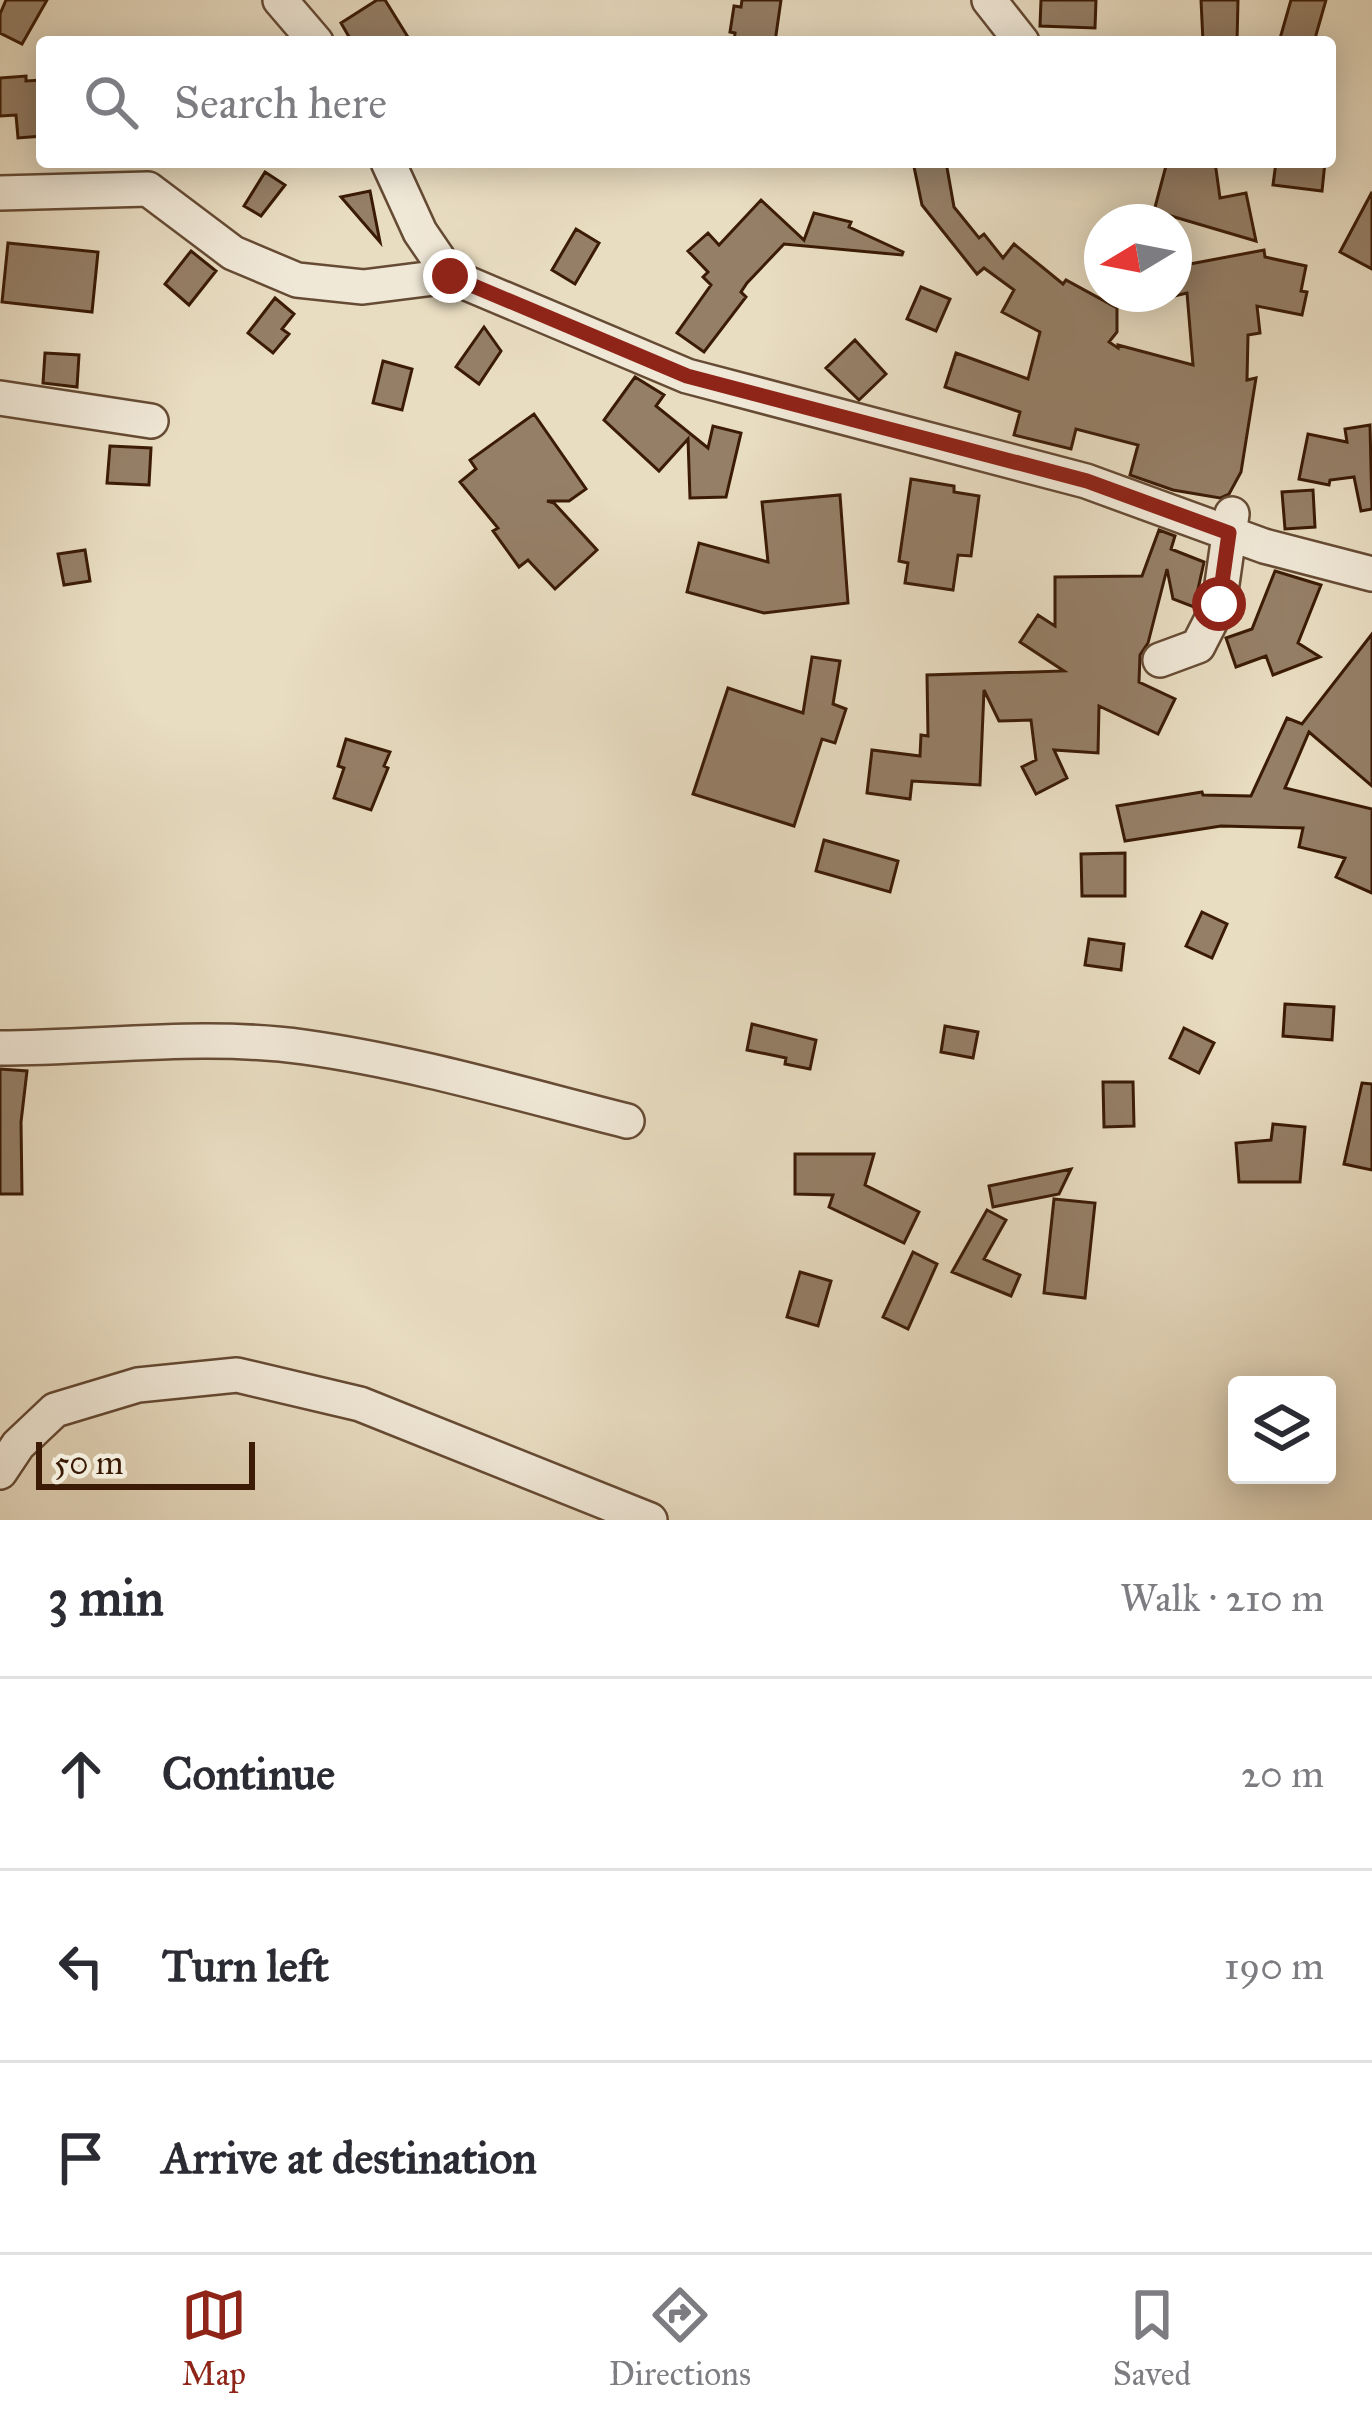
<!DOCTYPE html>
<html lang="en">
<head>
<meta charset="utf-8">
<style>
  body { margin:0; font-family:"IM FELL Great Primer",serif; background:#f7f7f7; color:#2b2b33 }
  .controls { position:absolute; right:36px; bottom:36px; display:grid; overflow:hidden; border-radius:12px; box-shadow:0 6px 30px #0003 }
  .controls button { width:108px; height:108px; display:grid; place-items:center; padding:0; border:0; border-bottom:3px solid #e1e1e2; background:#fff; color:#2b2b33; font:60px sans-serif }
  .compass { position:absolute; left:1084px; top:204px; width:108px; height:108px; border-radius:50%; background:#fff; box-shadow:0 6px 30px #0003; rotate:260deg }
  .scale { position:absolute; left:36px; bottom:30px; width:219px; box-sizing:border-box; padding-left:12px; border:6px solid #3b1b05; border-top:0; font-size:33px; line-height:42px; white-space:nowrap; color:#3b1b05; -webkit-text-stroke:9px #f0e8d7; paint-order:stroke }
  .stop { position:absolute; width:36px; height:36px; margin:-27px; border:9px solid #8f2418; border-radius:50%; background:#fff }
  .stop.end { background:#8f2418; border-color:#fff; box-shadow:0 3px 12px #0008 }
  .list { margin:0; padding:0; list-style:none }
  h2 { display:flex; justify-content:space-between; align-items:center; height:156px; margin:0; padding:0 48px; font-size:51px }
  h2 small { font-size:39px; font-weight:400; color:#7c7c81 }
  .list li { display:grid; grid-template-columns:78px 1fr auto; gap:36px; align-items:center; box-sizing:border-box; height:192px; padding:0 48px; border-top:3px solid #e1e1e2 }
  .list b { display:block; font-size:45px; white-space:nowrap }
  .list em { font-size:39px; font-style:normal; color:#7c7c81 }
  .icon { flex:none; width:66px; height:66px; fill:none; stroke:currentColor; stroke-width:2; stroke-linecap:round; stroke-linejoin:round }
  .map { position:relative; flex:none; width:1372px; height:1520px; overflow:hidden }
  .search { position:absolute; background:#fff; box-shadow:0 6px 30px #0003; left:36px; right:36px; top:36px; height:132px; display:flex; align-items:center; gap:30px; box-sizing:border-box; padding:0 42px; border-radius:12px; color:#7c7c81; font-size:45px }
  .sheet { height:732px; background:#fff }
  nav { display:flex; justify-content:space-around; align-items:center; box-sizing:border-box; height:168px; border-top:3px solid #e1e1e2; background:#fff; font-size:33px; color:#7c7c81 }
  nav a { display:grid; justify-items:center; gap:6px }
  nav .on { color:#8f2418 }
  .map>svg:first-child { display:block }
</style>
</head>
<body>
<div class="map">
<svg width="1372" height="1520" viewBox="0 0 1372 1520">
  <rect width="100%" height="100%" fill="#e8dcc1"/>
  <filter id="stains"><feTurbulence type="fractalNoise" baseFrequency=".00167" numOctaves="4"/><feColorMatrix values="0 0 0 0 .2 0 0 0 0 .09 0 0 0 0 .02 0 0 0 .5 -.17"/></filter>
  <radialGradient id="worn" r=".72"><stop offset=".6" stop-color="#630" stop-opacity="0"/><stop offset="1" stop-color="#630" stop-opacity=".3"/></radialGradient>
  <path fill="#957f67" stroke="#3b1b05" stroke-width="3" d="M 6,0 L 47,0 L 22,44 L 0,33 L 0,14 Z
    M 377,0 L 385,0 L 411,42 L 352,42 L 341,23 Z
    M 742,0 L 781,0 L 775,42 L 734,42 L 735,33 L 730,32 L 734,6 L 741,7 Z
    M 1041,0 L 1096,0 L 1095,28 L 1040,26 Z
    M 1201,0 L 1238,0 L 1237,42 L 1203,42 Z
    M 1291,0 L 1326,0 L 1314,42 L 1279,42 Z
    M 26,76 L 26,81 L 42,80 L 42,136 L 18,138 L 16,115 L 0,116 L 0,78 Z
    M 913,162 L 946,162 L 954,207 L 979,238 L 984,234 L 1003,258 L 1014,244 L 1063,284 L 1066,280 L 1117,308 L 1117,332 L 1109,342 L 1118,348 L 1118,345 L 1193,365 L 1187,293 L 1174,296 L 1174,267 L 1264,250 L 1265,257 L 1306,266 L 1301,291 L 1307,292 L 1302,315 L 1257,306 L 1260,333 L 1248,335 L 1247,380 L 1256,378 L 1241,472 L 1229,494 L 1220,498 L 1173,490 L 1130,475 L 1138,445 L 1076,429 L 1071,449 L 1014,435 L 1020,412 L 945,387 L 956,353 L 1028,379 L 1040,332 L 1002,312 L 1014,290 L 984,268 L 977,274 L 922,205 Z
    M 1167,162 L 1215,162 L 1220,198 L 1246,193 L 1256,241 L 1154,211 Z
    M 1276,162 L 1325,162 L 1322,191 L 1273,185 Z
    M 265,172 L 285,185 L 261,216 L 244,206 Z
    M 370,191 L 380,242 L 341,197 Z
    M 1372,192 L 1372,269 L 1340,252 Z
    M 761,200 L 804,240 L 814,213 L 851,222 L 849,227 L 903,252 L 902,255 L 784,244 L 747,283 L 741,292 L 746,297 L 704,352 L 677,333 L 711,285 L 703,277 L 708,272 L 688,251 L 708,233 L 719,245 Z
    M 576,229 L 599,243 L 575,284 L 552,270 Z
    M 8,243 L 98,252 L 92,312 L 2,302 Z
    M 191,251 L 216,271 L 189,305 L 165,284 Z
    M 921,287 L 950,299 L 936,331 L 907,319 Z
    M 275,298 L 294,314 L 282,329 L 289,334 L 273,353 L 248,333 Z
    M 484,327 L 501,351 L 479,384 L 456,367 Z
    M 855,340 L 886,374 L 859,400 L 826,368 Z
    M 45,353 L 79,355 L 77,387 L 43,383 Z
    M 383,361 L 412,369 L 402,410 L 373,403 Z
    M 635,377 L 664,395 L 656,406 L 708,448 L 713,426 L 741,433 L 726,497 L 690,498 L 688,439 L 659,471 L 604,420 Z
    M 534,414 L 586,489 L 569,501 L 547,501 L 554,503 L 597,550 L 555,589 L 528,560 L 519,567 L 493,531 L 498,528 L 460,482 L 476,469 L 470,460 Z
    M 1370,425 L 1372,509 L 1361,511 L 1354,477 L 1330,480 L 1329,485 L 1299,479 L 1308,434 L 1347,442 L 1345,429 Z
    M 110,446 L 151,448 L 149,485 L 107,483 Z
    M 911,479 L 954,486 L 954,492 L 979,496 L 971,556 L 958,555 L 953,590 L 905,583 L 908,563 L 899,561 Z
    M 1313,490 L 1315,527 L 1285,529 L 1282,492 Z
    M 840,495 L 848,603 L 764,613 L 687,592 L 699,543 L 768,562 L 762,502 Z
    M 1159,530 L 1175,536 L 1171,549 L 1204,562 L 1194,607 L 1173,599 L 1167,569 L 1148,643 L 1140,655 L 1139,682 L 1175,699 L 1158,734 L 1099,706 L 1098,753 L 1054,750 L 1067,778 L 1036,794 L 1022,767 L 1036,760 L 1031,720 L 999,721 L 984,690 L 980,785 L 912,781 L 910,799 L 867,793 L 872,750 L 920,756 L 921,735 L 928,736 L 927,675 L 1064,671 L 1020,642 L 1038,615 L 1055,626 L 1055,577 L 1142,576 Z
    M 85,550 L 90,581 L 64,585 L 58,554 Z
    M 1275,571 L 1321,585 L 1298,643 L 1320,657 L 1273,675 L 1266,656 L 1236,667 L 1226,638 L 1252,629 Z
    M 1372,634 L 1372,786 L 1309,732 L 1285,788 L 1372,809 L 1372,893 L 1336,877 L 1345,858 L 1299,847 L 1303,828 L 1221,826 L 1125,841 L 1117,806 L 1202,792 L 1203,795 L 1251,796 L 1287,718 L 1302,724 Z
    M 812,657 L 840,661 L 833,704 L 846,709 L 835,743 L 822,739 L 794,826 L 693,794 L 728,688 L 803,713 Z
    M 346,739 L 390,752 L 384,766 L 388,768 L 371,810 L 334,798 L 344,768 L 338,766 Z
    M 824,840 L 898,861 L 890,892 L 816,871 Z
    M 1125,853 L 1125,896 L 1082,896 L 1081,854 Z
    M 1202,912 L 1227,924 L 1212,958 L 1186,946 Z
    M 1089,939 L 1124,944 L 1121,970 L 1085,965 Z
    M 1285,1004 L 1334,1007 L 1332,1040 L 1283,1036 Z
    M 752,1024 L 816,1040 L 810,1069 L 785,1064 L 786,1058 L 747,1050 Z
    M 945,1026 L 978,1032 L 973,1058 L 941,1052 Z
    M 1184,1028 L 1214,1043 L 1199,1073 L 1170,1058 Z
    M 0,1069 L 27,1071 L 21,1122 L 22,1194 L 0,1194 Z
    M 1103,1082 L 1133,1082 L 1134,1126 L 1104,1127 Z
    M 1362,1083 L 1372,1084 L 1372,1170 L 1344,1164 Z
    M 1273,1124 L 1305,1127 L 1300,1182 L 1239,1182 L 1236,1143 L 1271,1140 Z
    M 795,1154 L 874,1154 L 865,1185 L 919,1212 L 904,1243 L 829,1207 L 833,1195 L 795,1194 Z
    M 1071,1169 L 1059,1194 L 993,1207 L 989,1186 Z
    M 1054,1199 L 1095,1203 L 1085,1298 L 1044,1293 Z
    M 987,1210 L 1006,1220 L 984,1259 L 1020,1275 L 1011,1296 L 952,1272 Z
    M 913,1252 L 937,1264 L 908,1329 L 883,1317 Z
    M 800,1272 L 831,1281 L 818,1326 L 787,1317 Z"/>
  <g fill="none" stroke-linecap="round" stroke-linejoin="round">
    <defs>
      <path id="minor" d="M 280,0 L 316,42
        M 989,0 L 1022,42
        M 388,162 L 420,232 L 450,276 L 687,376 L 1086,481 L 1264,546 L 1372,574
        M 0,193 L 148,189 L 233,253 L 297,280 L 363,287 L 450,276
        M 0,398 L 151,421
        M 1160,660 L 1198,646 L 1219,605 L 1232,514
        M 0,1048 C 101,1048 202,1033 304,1047 C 412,1062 520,1094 627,1121
        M 0,1472 L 18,1445 L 55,1410 L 138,1385 L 237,1375 L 360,1404 L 650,1520"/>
    </defs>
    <use href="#minor" stroke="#664b34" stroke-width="38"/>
    <use href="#minor" stroke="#f0e8d7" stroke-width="33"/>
  </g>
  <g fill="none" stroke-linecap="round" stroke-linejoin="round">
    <path stroke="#8f2418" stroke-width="15" d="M 450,276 L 687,376 L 1087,481 L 1229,533 L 1219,604"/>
  </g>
  <rect width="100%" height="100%" filter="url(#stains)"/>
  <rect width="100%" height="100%" fill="url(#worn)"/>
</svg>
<div class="controls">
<button><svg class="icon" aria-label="layers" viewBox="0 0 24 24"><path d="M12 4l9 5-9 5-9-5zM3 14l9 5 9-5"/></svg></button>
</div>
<svg class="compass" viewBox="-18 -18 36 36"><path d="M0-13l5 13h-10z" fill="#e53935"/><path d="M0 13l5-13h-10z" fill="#7c7c81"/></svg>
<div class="scale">50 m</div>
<div class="stop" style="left:1219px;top:604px"></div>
<div class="stop end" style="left:450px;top:276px"></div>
<div class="search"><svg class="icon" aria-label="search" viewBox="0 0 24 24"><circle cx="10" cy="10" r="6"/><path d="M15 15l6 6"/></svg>Search here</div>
</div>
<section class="sheet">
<h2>3 min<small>Walk · 210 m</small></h2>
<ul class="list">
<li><svg class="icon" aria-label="ahead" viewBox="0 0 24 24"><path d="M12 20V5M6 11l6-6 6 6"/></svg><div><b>Continue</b></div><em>20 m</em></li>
<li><svg class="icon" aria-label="left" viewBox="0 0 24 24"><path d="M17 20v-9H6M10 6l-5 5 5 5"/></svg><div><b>Turn left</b></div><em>190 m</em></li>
<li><svg class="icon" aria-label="arrive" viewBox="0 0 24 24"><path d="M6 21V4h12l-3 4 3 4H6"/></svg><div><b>Arrive at destination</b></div></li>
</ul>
</section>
<nav>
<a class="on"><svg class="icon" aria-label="map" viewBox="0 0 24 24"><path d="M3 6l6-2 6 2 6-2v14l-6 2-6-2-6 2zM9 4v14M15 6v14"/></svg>Map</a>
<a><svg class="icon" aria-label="directions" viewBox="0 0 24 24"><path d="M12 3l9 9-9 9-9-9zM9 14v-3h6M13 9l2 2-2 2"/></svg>Directions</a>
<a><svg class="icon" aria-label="saved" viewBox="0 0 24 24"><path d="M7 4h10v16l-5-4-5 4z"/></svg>Saved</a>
</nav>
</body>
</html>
